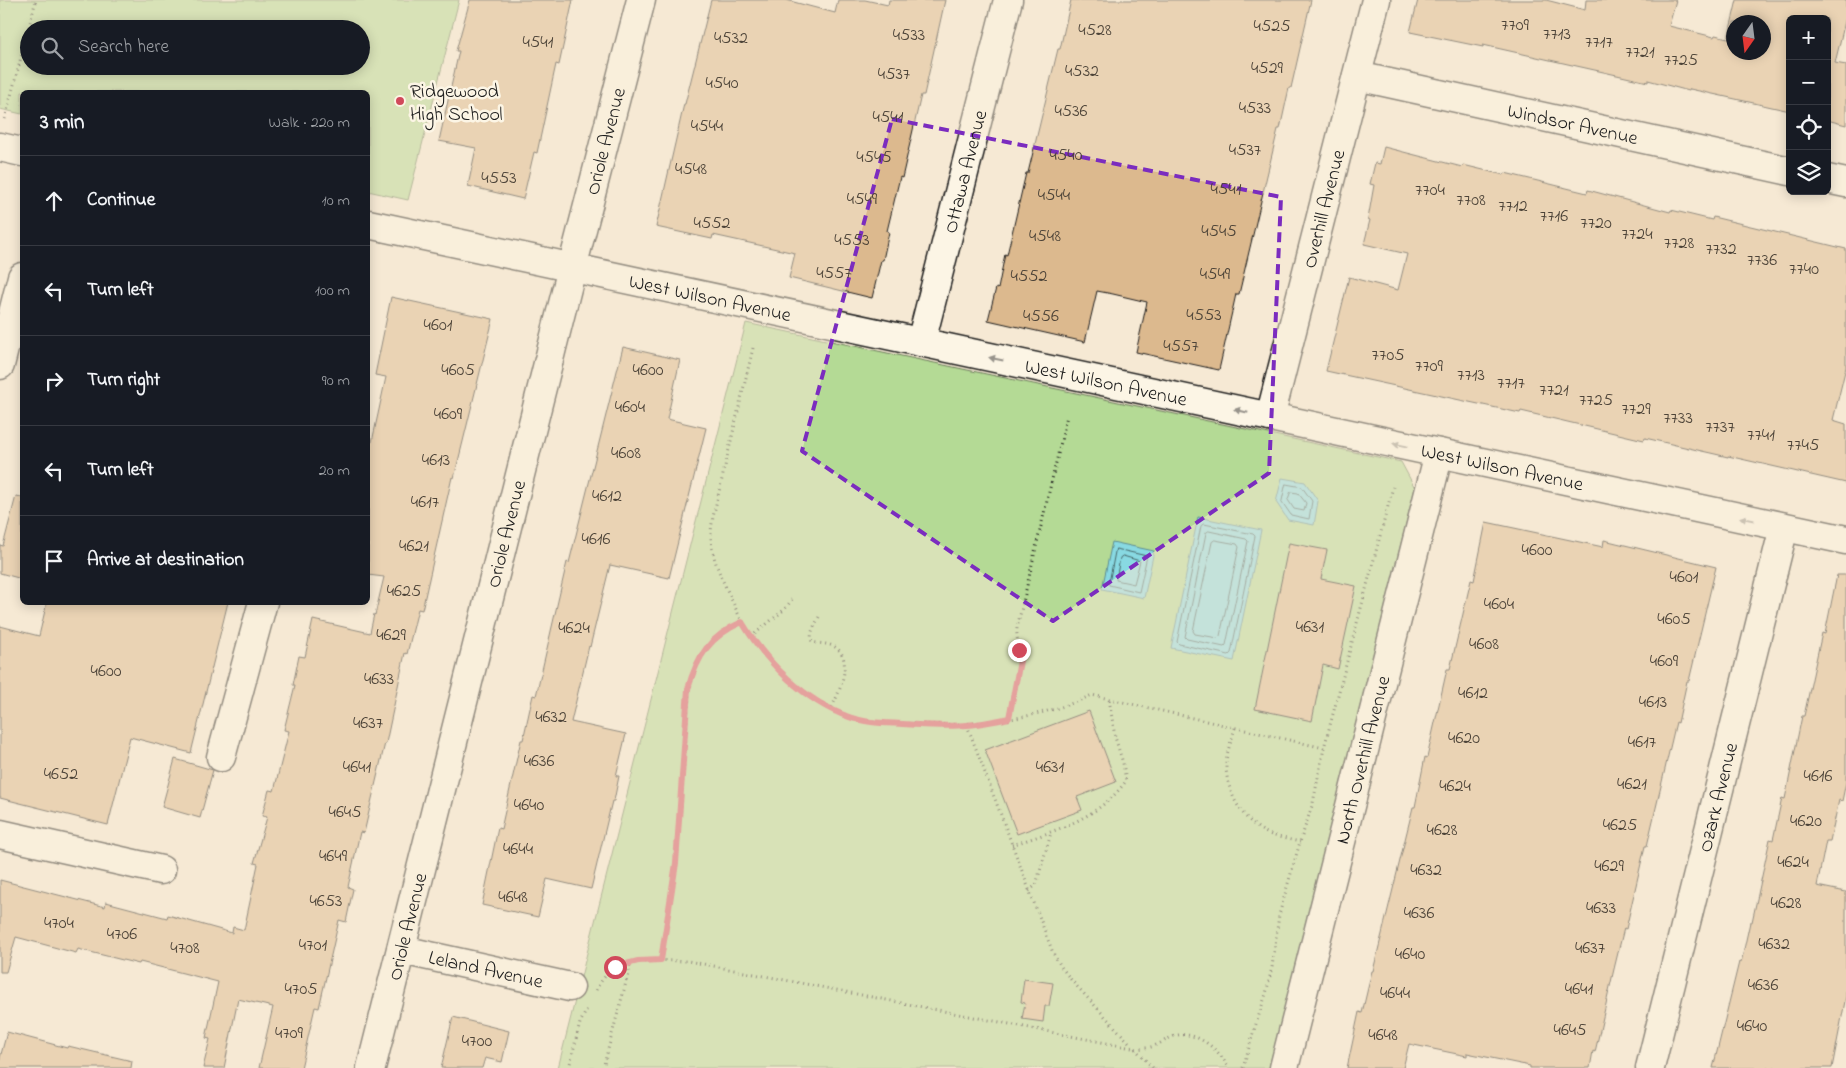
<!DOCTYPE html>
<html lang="en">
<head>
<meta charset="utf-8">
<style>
  body { margin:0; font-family:"Indie Flower",sans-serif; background:#242831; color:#f1f3f6 }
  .controls { position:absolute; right:15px; top:15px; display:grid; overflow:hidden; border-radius:8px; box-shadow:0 2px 12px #0003 }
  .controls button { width:45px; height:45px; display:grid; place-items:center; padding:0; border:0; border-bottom:1px solid #363941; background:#171b24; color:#f1f3f6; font:25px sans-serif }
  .compass { position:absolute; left:1726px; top:15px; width:45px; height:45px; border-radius:50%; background:#171b24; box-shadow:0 2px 12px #0003; rotate:194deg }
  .stop { position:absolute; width:15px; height:15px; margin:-11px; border:4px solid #d1495b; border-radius:50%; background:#fff }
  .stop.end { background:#d1495b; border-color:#fff; box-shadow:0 1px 5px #0008 }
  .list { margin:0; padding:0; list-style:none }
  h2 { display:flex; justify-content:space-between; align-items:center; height:65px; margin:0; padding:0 20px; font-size:21px }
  h2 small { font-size:16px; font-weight:400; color:#9ea1a6 }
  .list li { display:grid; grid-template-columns:32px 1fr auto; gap:15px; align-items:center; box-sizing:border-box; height:90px; padding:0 20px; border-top:1px solid #363941 }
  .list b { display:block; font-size:19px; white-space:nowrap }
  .list em { font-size:16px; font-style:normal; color:#9ea1a6 }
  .icon { flex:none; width:28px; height:28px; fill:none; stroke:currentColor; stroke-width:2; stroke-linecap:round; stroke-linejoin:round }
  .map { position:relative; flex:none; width:1846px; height:1068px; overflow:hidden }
  .search { position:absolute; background:#171b24; box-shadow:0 2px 12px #0003; left:20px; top:20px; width:350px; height:55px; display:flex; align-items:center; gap:12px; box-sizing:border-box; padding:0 18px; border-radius:28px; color:#9ea1a6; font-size:19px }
  .panel { position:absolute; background:#171b24; box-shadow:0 2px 12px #0003; left:20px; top:90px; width:350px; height:515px; border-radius:8px }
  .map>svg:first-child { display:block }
</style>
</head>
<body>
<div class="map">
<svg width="1846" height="1068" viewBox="0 0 1846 1068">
  <rect width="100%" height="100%" fill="#f6e9d4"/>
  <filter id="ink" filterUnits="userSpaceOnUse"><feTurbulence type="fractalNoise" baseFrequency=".02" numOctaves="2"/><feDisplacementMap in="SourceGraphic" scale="10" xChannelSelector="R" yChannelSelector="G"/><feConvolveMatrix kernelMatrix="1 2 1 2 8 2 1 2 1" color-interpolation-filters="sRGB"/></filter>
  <g filter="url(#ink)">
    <path fill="#b4da95" stroke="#687b58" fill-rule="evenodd" d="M 0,0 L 459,0 L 408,200 L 368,191 L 368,92 L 22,92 L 22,114 L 0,109 ZM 29,29 L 361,29 L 361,66 L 29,66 Z
      M 746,323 L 1401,462 L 1415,488 L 1269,1068 L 558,1068 Z"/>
    <path fill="#88d9e2" stroke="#5d8d93" d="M 1282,478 L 1305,482 L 1318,501 L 1314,525 L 1288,520 L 1276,502 Z
      M 1198,517 L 1261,530 L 1234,661 L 1171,648 Z
      M 1112,542 L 1154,551 L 1144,598 L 1102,589 Z"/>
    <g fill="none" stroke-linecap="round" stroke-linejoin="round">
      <path stroke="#47686b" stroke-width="1" d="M 1286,484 L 1302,487 L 1312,501 L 1309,519 L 1291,515 L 1282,502 Z
        M 1291,492 L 1298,493 L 1306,503 L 1304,511 L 1294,509 L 1288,500 Z
        M 1204,524 L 1253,534 L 1255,536 L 1231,653 L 1229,655 L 1179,644 L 1177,642 L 1201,526 Z
        M 1209,531 L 1246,539 L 1248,541 L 1226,645 L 1224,647 L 1187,639 L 1185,637 L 1206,533 Z
        M 1215,540 L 1237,544 L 1239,547 L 1220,636 L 1218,638 L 1195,634 L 1193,631 L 1212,542 Z
        M 1116,549 L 1147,556 L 1139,592 L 1109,585 Z
        M 1123,556 L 1140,561 L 1134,584 L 1116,580 L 1120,558 Z"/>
    </g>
    <path fill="#dcb98e" stroke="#1c1c1c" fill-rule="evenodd" d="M 470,0 L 573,0 L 559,65 L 556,64 L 537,153 L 534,152 L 523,199 L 468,186 L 476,148 L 439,141 L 459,51 L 456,51 Z
      M 711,0 L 786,0 L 835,13 L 838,0 L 865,0 L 888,5 L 889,0 L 945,0 L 924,95 L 921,95 L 902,178 L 900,177 L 887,231 L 889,232 L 883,260 L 881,260 L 872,298 L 789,278 L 795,253 L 713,235 L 712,239 L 656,227 L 684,104 L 685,104 Z
      M 1071,0 L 1311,0 L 1291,88 L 1289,88 L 1280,129 L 1278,129 L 1239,294 L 1236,294 L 1219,370 L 1136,352 L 1147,302 L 1113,294 L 1097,291 L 1085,342 L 988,320 L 996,288 L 998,289 L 1005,254 L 1007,255 L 1026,173 L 1028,173 L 1058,49 L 1060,49 Z
      M 1418,0 L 1546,0 L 1585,10 L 1586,0 L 1676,0 L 1669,26 L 1714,37 L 1715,35 L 1728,38 L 1737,0 L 1846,0 L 1846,17 L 1835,63 L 1846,65 L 1846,125 L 1827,120 L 1827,19 L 1790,19 L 1790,111 L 1690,89 L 1689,91 L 1648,80 L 1648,82 L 1483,45 L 1483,47 L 1410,32 ZM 1734,22 L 1764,22 L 1764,52 L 1734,52 Z
      M 1384,147 L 1462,167 L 1463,165 L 1504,175 L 1505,173 L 1587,193 L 1588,190 L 1670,212 L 1671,210 L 1712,220 L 1713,217 L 1846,249 L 1846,367 L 1833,420 L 1846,424 L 1846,483 L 1728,456 L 1728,457 L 1645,438 L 1644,440 L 1521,411 L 1520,413 L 1326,371 L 1349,277 L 1398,290 L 1407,254 L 1364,244 L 1370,220 L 1368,219 L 1374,185 L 1370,184 L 1375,163 L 1380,164 Z
      M 391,297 L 493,319 L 454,478 L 452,477 L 422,610 L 418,609 L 407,654 L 405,653 L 386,743 L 385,743 L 364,833 L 360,832 L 348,887 L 353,889 L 346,922 L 339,920 L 319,1008 L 315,1007 L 301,1068 L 259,1068 L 273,1007 L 238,999 L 224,1068 L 203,1068 L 210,1039 L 206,1038 L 218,982 L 140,962 L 139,964 L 78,949 L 76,953 L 16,937 L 6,972 L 0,972 L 0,880 L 105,907 L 106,902 L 167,918 L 168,915 L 232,933 L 233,927 L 244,930 L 258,864 L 254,863 L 267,817 L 262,816 L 269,790 L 274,791 L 289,731 L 284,730 L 295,685 L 293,685 L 299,656 L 305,657 L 313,620 L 370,633 L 374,614 L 375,615 L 384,577 L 368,575 L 368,441 L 372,442 L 386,377 L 375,375 Z
      M 623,347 L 680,360 L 667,419 L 706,428 L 669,578 L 610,565 L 590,647 L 589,646 L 571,722 L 626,734 L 616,776 L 619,776 L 614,801 L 612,801 L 591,889 L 547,879 L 538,917 L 482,905 L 498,828 L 501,829 L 521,740 L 523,740 L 533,695 L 536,696 L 567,562 L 569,563 Z
      M 16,496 L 22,497 L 22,579 L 0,573 L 0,545 L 3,546 Z
      M 1486,522 L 1603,547 L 1604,540 L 1716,567 L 1689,681 L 1687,681 L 1678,723 L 1676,722 L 1647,846 L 1645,846 L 1626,929 L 1624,928 L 1614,969 L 1595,1052 L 1593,1051 L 1590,1068 L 1530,1068 L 1530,1066 L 1467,1053 L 1467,1056 L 1409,1044 L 1403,1068 L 1347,1068 L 1359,1012 L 1362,1013 L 1372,971 L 1373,971 L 1413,807 L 1415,807 L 1425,757 L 1427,758 L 1447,669 L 1450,669 L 1471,580 L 1474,581 Z
      M 1289,543 L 1327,550 L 1321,579 L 1356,586 L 1338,669 L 1323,665 L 1312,721 L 1255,709 Z
      M 1837,575 L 1846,575 L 1846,782 L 1842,801 L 1839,800 L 1830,841 L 1826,841 L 1817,886 L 1846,892 L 1846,996 L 1832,1068 L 1713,1068 L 1739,962 L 1741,963 L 1750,922 L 1752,922 L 1770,839 L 1773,840 L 1782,798 L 1785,799 L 1802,716 L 1804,716 L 1822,633 L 1825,634 Z
      M 47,602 L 228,602 L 191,753 L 130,737 L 108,825 L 0,798 L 0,626 L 39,636 Z
      M 1089,711 L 1116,782 L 1077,797 L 1082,810 L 1017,834 L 985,750 Z
      M 175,759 L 213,770 L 200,818 L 162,807 Z
      M 1024,979 L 1053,983 L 1049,1006 L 1045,1006 L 1043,1022 L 1022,1019 L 1025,1003 L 1021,1002 Z
      M 453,1017 L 509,1031 L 502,1062 L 485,1058 L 482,1068 L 441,1068 Z
      M 7,1032 L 67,1048 L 68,1046 L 132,1061 L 131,1068 L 0,1068 L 0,1058 Z"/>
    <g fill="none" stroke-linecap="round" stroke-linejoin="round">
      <defs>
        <g id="minor">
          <path id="s1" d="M 1357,76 L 1790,171"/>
          <path d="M 0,147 L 22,152"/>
          <path d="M 1827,179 L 1846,183"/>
          <path id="s2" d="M 368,224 L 1846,540"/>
          <path id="s3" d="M 921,342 L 1008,0"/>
          <path d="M 0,365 L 22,277"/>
          <path id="s4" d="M 1270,417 L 1376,0"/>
          <path d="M 221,757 L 263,602"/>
          <path d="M 0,834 L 161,870"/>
          <path id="s5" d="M 402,950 L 570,987"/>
          <path id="s6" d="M 371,1068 L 572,268 L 641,0"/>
          <path id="s7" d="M 1284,1068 L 1439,453"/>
          <path id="s8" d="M 1650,1068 L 1784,527"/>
        </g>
      </defs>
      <use href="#minor" stroke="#1c1c1c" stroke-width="31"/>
      <path stroke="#1c1c1c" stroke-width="3" stroke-dasharray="1 4" stroke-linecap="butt" d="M 5,119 L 36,0
        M 753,348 L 713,517 C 712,523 711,529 711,536 C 711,560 725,585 735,607 C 755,652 802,701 850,717 C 868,723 888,723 906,724 C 969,727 1035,721 1092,695 L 1324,748
        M 819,617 C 815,625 809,633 812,642 C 820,644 828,643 835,647 C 855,659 838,695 831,709
        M 751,637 L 785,609 L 793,598
        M 1009,718 C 1012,699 1019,678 1019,659 C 1020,648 1016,639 1017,628 L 1067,416
        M 967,725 L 1053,953 L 1062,968 L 1072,981 L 1153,1068
        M 1235,728 C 1232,739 1227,751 1226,762 C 1225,788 1240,818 1263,831 C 1273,837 1288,839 1300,842
        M 1012,845 C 1054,831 1099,819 1126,781 L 1123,763 L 1115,737 L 1109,699
        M 1029,891 L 1036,885 L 1051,833
        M 661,960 L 676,863 L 689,689 C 697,656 710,637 742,622
        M 596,990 C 600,982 606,974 614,968 C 628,958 670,961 688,961 L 1137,1049 C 1143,1048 1150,1048 1156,1045 C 1164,1042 1169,1037 1178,1035 C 1199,1032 1220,1051 1229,1068
        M 569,1068 L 580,1023 L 588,1007
        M 603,1068 L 631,964
        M 1243,1068 L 1255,1027 L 1266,994 L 1272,967 L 1279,915 L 1300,842 L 1313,803 L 1324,748 L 1393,487"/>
      <use href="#minor" stroke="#fcf5e5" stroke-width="28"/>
    </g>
    <defs><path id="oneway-solid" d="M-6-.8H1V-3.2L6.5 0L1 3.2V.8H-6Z" transform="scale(1.25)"/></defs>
    <g fill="#97938b">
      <use href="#oneway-solid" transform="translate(996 359) rotate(-168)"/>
      <use href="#oneway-solid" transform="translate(1241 411) rotate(-167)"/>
      <use href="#oneway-solid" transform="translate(1400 445) rotate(-168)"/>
      <use href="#oneway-solid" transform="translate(1747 519) rotate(-168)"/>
    </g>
  </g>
  <g fill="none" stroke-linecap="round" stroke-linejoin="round" filter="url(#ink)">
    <path stroke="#d1495b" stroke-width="6" d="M 615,967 L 638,961 L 661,960 L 676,863 L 688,689 C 697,656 710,636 742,622 C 766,662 804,701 849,717 C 866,723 884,723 902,724 C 923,725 946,727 967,725 C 981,724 995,721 1009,718 L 1020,661 L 1019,650"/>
  </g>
  <path d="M0 0H1846V1068H0ZM 892,119 L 1281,197 L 1269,473 L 1053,621 L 802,451 Z" fill="#f6e9d4" fill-opacity=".55" fill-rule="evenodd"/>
  <path fill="none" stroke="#7b2cbf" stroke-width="4" stroke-dasharray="10 6" stroke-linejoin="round" d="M 892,119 L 1281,197 L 1269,473 L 1053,621 L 802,451 Z"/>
  <circle fill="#d1495b" stroke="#fcf5e5" stroke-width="2" cx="400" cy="101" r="5"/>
  <g text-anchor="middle" stroke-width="5" stroke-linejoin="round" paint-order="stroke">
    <g font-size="18" fill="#4c4338">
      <text x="1515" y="30">7709</text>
      <text x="1272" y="31">4525</text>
      <text x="1095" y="35">4528</text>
      <text x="1557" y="39">7713</text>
      <text x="909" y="40">4533</text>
      <text x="731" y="43">4532</text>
      <text x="538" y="47">4541</text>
      <text x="1599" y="47">7717</text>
      <text x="1640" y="57">7721</text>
      <text x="1681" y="65">7725</text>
      <text x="1267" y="73">4529</text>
      <text x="1082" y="76">4532</text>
      <text x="894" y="79">4537</text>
      <text x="722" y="88">4540</text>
      <text x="1255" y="113">4533</text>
      <text x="1071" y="116">4536</text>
      <text x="888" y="122">4541</text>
      <text x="707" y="131">4544</text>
      <text x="1245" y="155">4537</text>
      <text x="1066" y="160">4540</text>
      <text x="874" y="162">4545</text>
      <text x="691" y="174">4548</text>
      <text x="499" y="183">4553</text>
      <text x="1226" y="194">4541</text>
      <text x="1430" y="195">7704</text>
      <text x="1054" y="200">4544</text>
      <text x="862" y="204">4549</text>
      <text x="1471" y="205">7708</text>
      <text x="1513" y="211">7712</text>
      <text x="1554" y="221">7716</text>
      <text x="712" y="228">4552</text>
      <text x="1596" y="228">7720</text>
      <text x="1219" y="236">4545</text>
      <text x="1637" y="239">7724</text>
      <text x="1045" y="241">4548</text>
      <text x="852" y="245">4553</text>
      <text x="1679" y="248">7728</text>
      <text x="1721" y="254">7732</text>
      <text x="1762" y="265">7736</text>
      <text x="1804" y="274">7740</text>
      <text x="834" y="278">4557</text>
      <text x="1215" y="279">4549</text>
      <text x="1029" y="281">4552</text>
      <text x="1204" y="320">4553</text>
      <text x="1041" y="321">4556</text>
      <text x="438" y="330">4601</text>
      <text x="1181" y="351">4557</text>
      <text x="1388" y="360">7705</text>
      <text x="1429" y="371">7709</text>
      <text x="458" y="375">4605</text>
      <text x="648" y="375">4600</text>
      <text x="1471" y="380">7713</text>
      <text x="1511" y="388">7717</text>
      <text x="1554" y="395">7721</text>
      <text x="1596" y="405">7725</text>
      <text x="630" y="412">4604</text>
      <text x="1636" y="414">7729</text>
      <text x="448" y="419">4609</text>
      <text x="1678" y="423">7733</text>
      <text x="1720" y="432">7737</text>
      <text x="1761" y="440">7741</text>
      <text x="1803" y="450">7745</text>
      <text x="626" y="458">4608</text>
      <text x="436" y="465">4613</text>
      <text x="607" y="501">4612</text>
      <text x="425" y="507">4617</text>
      <text x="596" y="544">4616</text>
      <text x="414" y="551">4621</text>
      <text x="1537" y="555">4600</text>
      <text x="1684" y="582">4601</text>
      <text x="404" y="596">4625</text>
      <text x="1499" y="609">4604</text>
      <text x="1674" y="624">4605</text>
      <text x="1310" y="632">4631</text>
      <text x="574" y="633">4624</text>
      <text x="391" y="640">4629</text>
      <text x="1484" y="649">4608</text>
      <text x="1664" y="666">4609</text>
      <text x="106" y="676">4600</text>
      <text x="379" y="684">4633</text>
      <text x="1473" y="698">4612</text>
      <text x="1653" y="707">4613</text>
      <text x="551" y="722">4632</text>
      <text x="368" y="728">4637</text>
      <text x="1464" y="743">4620</text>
      <text x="1642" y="747">4617</text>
      <text x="539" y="766">4636</text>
      <text x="357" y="772">4641</text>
      <text x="1050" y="772">4631</text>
      <text x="61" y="779">4652</text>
      <text x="1818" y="781">4616</text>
      <text x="1632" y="789">4621</text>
      <text x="1455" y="791">4624</text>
      <text x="529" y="810">4640</text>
      <text x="345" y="817">4645</text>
      <text x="1806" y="826">4620</text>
      <text x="1620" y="830">4625</text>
      <text x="1442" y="835">4628</text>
      <text x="518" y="854">4644</text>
      <text x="333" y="861">4649</text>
      <text x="1793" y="867">4624</text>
      <text x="1609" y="871">4629</text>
      <text x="1426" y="875">4632</text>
      <text x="513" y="902">4648</text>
      <text x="326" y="906">4653</text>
      <text x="1786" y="908">4628</text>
      <text x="1601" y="913">4633</text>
      <text x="1419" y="918">4636</text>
      <text x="59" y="928">4704</text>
      <text x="122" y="939">4706</text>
      <text x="1774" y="949">4632</text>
      <text x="313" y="950">4701</text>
      <text x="185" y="953">4708</text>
      <text x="1590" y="953">4637</text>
      <text x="1410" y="959">4640</text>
      <text x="1763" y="990">4636</text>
      <text x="301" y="994">4705</text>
      <text x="1579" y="994">4641</text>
      <text x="1395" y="998">4644</text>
      <text x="1752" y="1031">4640</text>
      <text x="1570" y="1035">4645</text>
      <text x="289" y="1038">4709</text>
      <text x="1383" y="1040">4648</text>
      <text x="477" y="1046">4700</text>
    </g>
    <g font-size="20" fill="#1c1c1c" stroke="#fcf5e5" text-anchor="start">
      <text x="410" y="97">Ridgewood<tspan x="410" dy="23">High School</tspan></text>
    </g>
    <g font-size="20" fill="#1c1c1c" stroke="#fcf5e5">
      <text dy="7" stroke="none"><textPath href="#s1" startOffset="221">Windsor Avenue</textPath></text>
      <text dy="7" stroke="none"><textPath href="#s6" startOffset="956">Oriole Avenue</textPath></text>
      <text dy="7" stroke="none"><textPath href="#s3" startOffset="176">Ottawa Avenue</textPath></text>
      <text dy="7" stroke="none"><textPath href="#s4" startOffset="215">Overhill Avenue</textPath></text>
      <text dy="7" stroke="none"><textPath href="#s2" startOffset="350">West Wilson Avenue</textPath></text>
      <text dy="7" stroke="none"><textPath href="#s2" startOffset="755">West Wilson Avenue</textPath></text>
      <text dy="7" stroke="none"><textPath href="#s2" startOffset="1160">West Wilson Avenue</textPath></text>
      <text dy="7" stroke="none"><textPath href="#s6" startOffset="551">Oriole Avenue</textPath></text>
      <text dy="7" stroke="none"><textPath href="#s7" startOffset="318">North Overhill Avenue</textPath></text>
      <text dy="7" stroke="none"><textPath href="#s8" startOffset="279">Ozark Avenue</textPath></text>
      <text dy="7" stroke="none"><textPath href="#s6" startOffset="146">Oriole Avenue</textPath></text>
      <text dy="7" stroke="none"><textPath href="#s5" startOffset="86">Leland Avenue</textPath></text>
    </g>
  </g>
</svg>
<div class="controls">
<button>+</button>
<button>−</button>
<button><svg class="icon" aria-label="locate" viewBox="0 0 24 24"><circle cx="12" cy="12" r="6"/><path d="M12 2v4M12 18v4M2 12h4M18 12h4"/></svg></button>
<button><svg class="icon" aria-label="layers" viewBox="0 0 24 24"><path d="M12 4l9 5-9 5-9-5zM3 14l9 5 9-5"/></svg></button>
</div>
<svg class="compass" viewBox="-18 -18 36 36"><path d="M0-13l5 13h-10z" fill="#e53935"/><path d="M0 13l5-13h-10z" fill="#9ea1a6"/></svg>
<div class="stop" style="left:615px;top:967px"></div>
<div class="stop end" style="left:1019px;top:650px"></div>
<div class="search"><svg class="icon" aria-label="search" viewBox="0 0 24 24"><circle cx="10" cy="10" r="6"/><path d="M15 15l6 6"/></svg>Search here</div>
<section class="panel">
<h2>3 min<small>Walk · 220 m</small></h2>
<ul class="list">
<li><svg class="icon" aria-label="ahead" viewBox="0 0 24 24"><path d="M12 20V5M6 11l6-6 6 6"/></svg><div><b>Continue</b></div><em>10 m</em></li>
<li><svg class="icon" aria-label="left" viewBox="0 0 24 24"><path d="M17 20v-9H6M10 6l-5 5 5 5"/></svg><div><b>Turn left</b></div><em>100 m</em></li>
<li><svg class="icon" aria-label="right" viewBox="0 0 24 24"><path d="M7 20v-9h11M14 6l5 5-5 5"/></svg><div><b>Turn right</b></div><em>90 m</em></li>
<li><svg class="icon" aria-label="left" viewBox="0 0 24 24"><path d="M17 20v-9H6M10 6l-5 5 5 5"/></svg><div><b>Turn left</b></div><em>20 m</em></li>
<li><svg class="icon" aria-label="arrive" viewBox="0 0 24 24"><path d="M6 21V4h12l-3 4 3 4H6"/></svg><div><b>Arrive at destination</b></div></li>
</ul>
</section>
</div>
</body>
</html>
